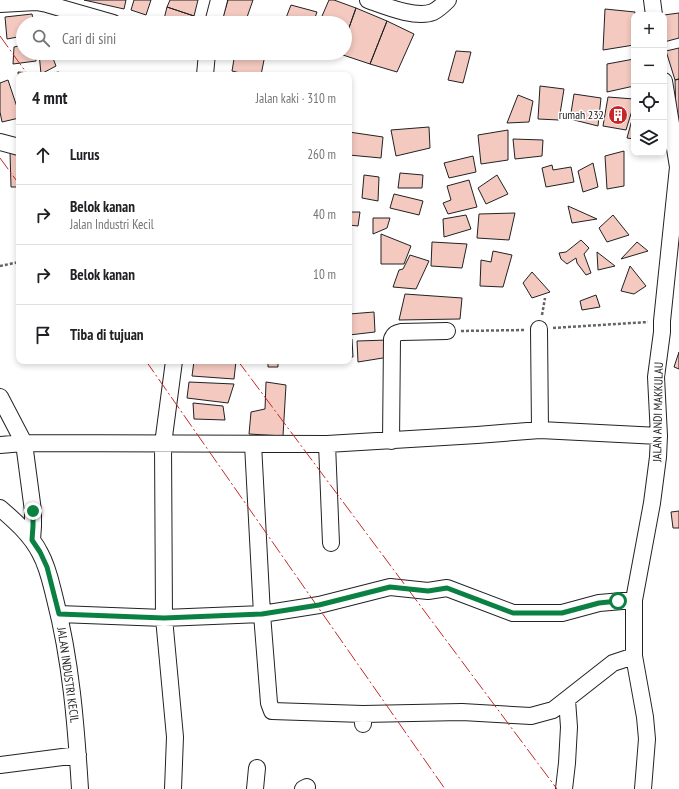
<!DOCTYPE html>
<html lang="id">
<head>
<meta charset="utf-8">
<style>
  body { margin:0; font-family:"PT Sans Narrow",sans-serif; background:#f6f6f6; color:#202124 }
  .controls { position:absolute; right:12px; top:12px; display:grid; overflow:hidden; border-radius:8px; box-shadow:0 2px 6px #0003 }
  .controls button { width:36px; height:36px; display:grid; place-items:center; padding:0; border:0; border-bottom:1px solid #e0e0e0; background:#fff; color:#202124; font:20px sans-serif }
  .stop { position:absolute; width:12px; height:12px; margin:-9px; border:3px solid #0b8043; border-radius:50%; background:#fff }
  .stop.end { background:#0b8043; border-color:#fff; box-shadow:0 1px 4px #0008 }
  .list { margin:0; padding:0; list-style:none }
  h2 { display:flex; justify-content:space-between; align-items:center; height:52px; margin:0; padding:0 16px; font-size:17px }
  h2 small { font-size:13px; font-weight:400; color:#757577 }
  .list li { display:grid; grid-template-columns:26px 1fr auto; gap:12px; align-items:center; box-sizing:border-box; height:60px; padding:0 16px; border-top:1px solid #e0e0e0 }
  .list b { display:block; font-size:15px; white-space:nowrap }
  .list p { margin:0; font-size:13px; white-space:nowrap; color:#757577 }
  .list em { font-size:13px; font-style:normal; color:#757577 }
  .icon { flex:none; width:22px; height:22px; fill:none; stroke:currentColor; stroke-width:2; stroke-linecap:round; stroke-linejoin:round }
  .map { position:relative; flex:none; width:679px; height:789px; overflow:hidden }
  .search { position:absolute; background:#fff; box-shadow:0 2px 6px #0003; left:16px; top:16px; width:336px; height:44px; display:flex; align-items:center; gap:10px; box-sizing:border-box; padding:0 14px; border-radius:22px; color:#757577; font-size:15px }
  .panel { position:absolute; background:#fff; box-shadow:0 2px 6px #0003; left:16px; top:72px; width:336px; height:292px; border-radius:8px }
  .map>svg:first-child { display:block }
</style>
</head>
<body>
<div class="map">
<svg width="679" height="789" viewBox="0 0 679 789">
  <rect width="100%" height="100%" fill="#fff"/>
  <path fill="#f3c9c0" stroke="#222" d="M 84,0 L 126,0 L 124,9 Z
    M 134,0 L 151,0 L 146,15 L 131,10 Z
    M 170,0 L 198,0 L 194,16 L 167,7 Z
    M 228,0 L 253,0 L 245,23 L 221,23 Z
    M 329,0 L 334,0 L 356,8 L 345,39 L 345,23 L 319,23 Z
    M 291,5 L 317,12 L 313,23 L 284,23 Z
    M 167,7 L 194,16 L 191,23 L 163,23 Z
    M 356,8 L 387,21 L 370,64 L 340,54 L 340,53 L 345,53 L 345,39 Z
    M 605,9 L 635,12 L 634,45 L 603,50 Z
    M 679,13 L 679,38 L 664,42 L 664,15 Z
    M 32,14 L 34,23 L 23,23 L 23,36 L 7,39 L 5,17 Z
    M 387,21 L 414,34 L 397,72 L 370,64 Z
    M 23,45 L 23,53 L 36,53 L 36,61 L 13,64 L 14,47 Z
    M 679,48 L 679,79 L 675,80 L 666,51 Z
    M 456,51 L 471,52 L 463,83 L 448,80 Z
    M 39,53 L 51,53 L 56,66 L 41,74 Z
    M 235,53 L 255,53 L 265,55 L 261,75 L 248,75 L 232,71 Z
    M 634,59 L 634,86 L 607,92 L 607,64 Z
    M 18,72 L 46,74 L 46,75 L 19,75 L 19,81 Z
    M 59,72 L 59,75 L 46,75 L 46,74 Z
    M 679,79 L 679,116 L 676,117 L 675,80 Z
    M 8,80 L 19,113 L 19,118 L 2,122 L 0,112 L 0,83 Z
    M 540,86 L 564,89 L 559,120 L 538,119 Z
    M 574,94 L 601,98 L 598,126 L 570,119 Z
    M 518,95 L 533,101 L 529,122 L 507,123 Z
    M 608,97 L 634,99 L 634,104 L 626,130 L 603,126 Z
    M 633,116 L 634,116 L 634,139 L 627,138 Z
    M 429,127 L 430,148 L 396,156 L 391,130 Z
    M 508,130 L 508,160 L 481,164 L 478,135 Z
    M 349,132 L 383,137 L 381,158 L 349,155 Z
    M 513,139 L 543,140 L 542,156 L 515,159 Z
    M 624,151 L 624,186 L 607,189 L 605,156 Z
    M 10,152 L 19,155 L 19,187 L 11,187 Z
    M 473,156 L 476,172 L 449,178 L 444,163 Z
    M 593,163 L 598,187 L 583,192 L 578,171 Z
    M 552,165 L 553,170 L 571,167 L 574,182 L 546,187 L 542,168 Z
    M 400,173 L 423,175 L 422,188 L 398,188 Z
    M 364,175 L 379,177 L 378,201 L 362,198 Z
    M 497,175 L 508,194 L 486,204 L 478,188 Z
    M 469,180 L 477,207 L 448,214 L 443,203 L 451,200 L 447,186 Z
    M 394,194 L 423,201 L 419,215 L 390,208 Z
    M 568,206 L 597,219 L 572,223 Z
    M 349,212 L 360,212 L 358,226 L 349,225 Z
    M 515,213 L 509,240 L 477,238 L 479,214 Z
    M 466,215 L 471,229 L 444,237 L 443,219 Z
    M 613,215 L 629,235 L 607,242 L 599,228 Z
    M 373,218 L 390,218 L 387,228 L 373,234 Z
    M 381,234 L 411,246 L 404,264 L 381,264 Z
    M 581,240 L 589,248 L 584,254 L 591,273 L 586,275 L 577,263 L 576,258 L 567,264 L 561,259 L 559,253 L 566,252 Z
    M 432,242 L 467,244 L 462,268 L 431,266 Z
    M 637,242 L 648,251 L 621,259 Z
    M 493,251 L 512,255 L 503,287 L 480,286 L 481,260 L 491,262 Z
    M 597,252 L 615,266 L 598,270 Z
    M 410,255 L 429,261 L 416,289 L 393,287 L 399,270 L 403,269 Z
    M 630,266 L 646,286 L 634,294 L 621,291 Z
    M 532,272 L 550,292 L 532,298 L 523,283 Z
    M 405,294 L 462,298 L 460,319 L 399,320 Z
    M 596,295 L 600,307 L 582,310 L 580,301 Z
    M 374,312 L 375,332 L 349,335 L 349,314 Z
    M 352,339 L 353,357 L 349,357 L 349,340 Z
    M 388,340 L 389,357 L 358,362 L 357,341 Z
    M 679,352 L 679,369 L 674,367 Z
    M 194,361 L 236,361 L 234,379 L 192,376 Z
    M 268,361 L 278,361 L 278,367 L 268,367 Z
    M 189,382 L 234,384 L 228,403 L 187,398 Z
    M 266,382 L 286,385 L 283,436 L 249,434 L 251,412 L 265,409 Z
    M 193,403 L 223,406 L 225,420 L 194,419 Z
    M 679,511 L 679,528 L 673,528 L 671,512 Z"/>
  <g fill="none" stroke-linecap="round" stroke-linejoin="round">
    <defs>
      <path id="minor" d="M 368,0 C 385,6 416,19 433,12 C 439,9 443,5 448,0
        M 652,0 L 654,15
        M 0,4 L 36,2 L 47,4 L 113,23
        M 213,23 L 219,0
        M 205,75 L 207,53
        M 0,142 L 19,147
        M 539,329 L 540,430
        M 0,397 L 24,443 L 33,511 L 33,526 L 32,540
        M 391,441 L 392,339 C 394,334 396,333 401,332 L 447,331
        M 253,444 L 262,614 L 269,703 L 272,711 L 363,714 L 363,724
        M 327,444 L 331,543
        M 0,445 L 24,443 L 327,444 L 477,435 L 540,430 L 659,436
        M 0,508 C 15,521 31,535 40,553 C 48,567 51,583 55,599 C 71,661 76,725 80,789
        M 59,614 L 164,618 L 262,614 L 319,605 L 390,587 L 428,591 L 447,588 L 513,613 L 562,613 L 599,603 L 634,600
        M 363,714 L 462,712 L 531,716 L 553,710 L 613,663 L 634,656
        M 0,765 L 78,755
        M 173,789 L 175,737 L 164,618 L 163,444 L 174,361
        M 255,789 L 257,768
        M 303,789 L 307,787
        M 564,789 L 567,763 L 569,727 L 567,700
        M 643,789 L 647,739 L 645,717 L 634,656 L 634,600 L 652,503 L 658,457 L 659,436 L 656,377 L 662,332 L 662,321 L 678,167 L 664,81"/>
    </defs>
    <use href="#minor" stroke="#222" stroke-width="18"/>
    <path stroke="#646464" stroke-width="2.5" stroke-dasharray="3 2" stroke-linecap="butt" d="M 0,266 L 19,262
      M 542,315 L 545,298
      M 553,328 L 648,322
      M 461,331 L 524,330"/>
    <use href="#minor" stroke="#fff" stroke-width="16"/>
    <path stroke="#c62828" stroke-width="1" stroke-dasharray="14 3 2 3" stroke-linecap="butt" d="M 0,36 L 28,75
      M 0,158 L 19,184
      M 146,361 L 445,789
      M 238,361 L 557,789"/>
  </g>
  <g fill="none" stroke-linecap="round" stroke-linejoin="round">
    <path stroke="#0b8043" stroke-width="5" d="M 33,511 L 33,526 L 32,540 L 40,552 L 47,567 L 59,614 L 164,618 L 262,614 L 319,605 L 390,587 L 428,591 L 447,588 L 513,613 L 562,613 L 599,603 L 618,601"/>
  </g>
  <defs>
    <symbol id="building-disc" viewBox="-11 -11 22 22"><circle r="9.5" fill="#c62828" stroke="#fff"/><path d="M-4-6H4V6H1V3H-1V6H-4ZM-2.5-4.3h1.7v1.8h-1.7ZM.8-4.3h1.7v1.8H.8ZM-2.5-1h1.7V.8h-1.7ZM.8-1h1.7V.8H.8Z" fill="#fff"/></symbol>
  </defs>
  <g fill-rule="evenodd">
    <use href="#building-disc" x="607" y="104" width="22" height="22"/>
  </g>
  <g text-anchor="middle" stroke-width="3" stroke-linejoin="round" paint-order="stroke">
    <g font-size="12" fill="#222" stroke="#fff" text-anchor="end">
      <text x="604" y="119">rumah 232</text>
    </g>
    <g font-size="12" fill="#222" stroke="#fff">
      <text transform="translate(658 412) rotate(-89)" y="4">JALAN ANDI MAKKULAU</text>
      <text transform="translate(68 675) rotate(82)" y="4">JALAN INDUSTRI KECIL</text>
    </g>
  </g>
</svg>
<div class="controls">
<button>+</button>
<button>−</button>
<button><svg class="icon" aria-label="locate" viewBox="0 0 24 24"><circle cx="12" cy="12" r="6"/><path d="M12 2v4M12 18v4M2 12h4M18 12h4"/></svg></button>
<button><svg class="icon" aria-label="layers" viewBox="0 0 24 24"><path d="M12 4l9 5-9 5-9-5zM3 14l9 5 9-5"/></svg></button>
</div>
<div class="stop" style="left:618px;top:601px"></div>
<div class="stop end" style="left:33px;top:511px"></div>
<div class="search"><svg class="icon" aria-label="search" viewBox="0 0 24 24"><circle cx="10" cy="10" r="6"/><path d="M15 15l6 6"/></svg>Cari di sini</div>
<section class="panel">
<h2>4 mnt<small>Jalan kaki · 310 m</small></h2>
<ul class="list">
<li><svg class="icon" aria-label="ahead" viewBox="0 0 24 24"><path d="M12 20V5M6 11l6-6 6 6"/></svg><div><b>Lurus</b></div><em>260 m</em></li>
<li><svg class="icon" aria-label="right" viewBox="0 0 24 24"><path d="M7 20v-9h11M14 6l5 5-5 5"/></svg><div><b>Belok kanan</b><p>Jalan Industri Kecil</p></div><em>40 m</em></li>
<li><svg class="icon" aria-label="right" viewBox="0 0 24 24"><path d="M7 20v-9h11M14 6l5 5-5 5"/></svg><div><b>Belok kanan</b></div><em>10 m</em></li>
<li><svg class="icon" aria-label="arrive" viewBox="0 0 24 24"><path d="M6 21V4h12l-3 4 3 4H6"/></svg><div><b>Tiba di tujuan</b></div></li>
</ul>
</section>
</div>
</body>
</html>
